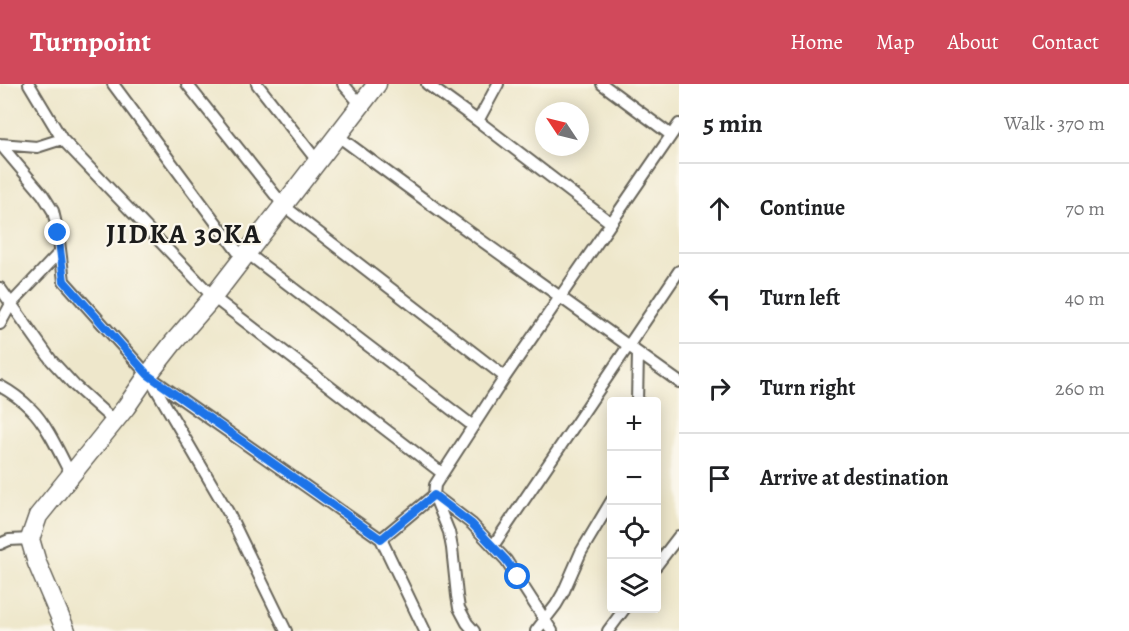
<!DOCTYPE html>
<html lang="en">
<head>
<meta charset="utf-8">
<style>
  body { margin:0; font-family:Alegreya,serif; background:#f6f6f6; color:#202124 }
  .controls { position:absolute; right:18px; bottom:18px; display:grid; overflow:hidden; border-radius:6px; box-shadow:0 3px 15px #0003 }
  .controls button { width:54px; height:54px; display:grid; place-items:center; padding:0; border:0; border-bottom:2px solid #e0e0e0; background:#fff; color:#202124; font:30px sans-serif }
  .compass { position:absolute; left:535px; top:18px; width:54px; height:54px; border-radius:50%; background:#fff; box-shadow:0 3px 15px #0003; rotate:305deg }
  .stop { position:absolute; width:18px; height:18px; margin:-14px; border:4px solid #1a73e8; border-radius:50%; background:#fff }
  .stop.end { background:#1a73e8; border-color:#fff; box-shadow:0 2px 6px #0008 }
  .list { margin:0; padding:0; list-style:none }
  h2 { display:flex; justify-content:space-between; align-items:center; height:78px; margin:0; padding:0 24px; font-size:26px }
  h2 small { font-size:20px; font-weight:400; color:#757577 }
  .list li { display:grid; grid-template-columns:39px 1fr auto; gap:18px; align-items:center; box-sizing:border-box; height:90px; padding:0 24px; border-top:2px solid #e0e0e0 }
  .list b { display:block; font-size:22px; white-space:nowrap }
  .list em { font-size:20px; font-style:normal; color:#757577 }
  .icon { flex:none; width:33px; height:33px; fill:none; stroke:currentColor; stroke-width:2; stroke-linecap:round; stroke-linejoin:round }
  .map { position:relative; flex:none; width:679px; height:547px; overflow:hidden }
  header { display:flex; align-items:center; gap:36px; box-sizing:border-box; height:84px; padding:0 30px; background:#d1495b; color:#fff }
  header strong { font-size:28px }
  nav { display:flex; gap:33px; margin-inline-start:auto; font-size:21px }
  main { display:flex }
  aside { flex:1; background:#fff }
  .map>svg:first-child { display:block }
</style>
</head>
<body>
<header>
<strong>Turnpoint</strong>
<nav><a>Home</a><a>Map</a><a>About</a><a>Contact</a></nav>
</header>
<main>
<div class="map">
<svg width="679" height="547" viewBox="0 0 679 547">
  <rect width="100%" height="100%" fill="#fbf7ec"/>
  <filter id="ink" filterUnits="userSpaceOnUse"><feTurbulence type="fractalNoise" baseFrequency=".0167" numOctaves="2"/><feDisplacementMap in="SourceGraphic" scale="12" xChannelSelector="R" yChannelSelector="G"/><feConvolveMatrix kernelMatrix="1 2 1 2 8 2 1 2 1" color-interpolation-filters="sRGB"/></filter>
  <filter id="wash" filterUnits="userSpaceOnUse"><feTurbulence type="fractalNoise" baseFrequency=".008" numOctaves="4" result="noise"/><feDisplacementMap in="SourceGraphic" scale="24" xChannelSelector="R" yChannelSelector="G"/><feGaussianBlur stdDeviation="1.35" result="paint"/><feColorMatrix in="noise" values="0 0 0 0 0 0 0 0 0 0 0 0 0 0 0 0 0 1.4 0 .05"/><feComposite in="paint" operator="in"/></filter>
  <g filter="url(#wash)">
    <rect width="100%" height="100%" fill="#eee7cb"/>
  </g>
  <g filter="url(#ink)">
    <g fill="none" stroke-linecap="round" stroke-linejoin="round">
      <defs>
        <path id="minor" d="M 29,0 L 62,55 L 213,213 L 442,389
          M 113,0 L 243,175
          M 187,0 L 284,122 L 505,293
          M 257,0 L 318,78
          M 343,0 L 361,21
          M 427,0 L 478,37 L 611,139 L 505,293 L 435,401 L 434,411 L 449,448 L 452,464 L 457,512 L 459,524 L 467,539 L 474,547
          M 602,0 L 671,51
          M 478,37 L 498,0
          M 338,52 L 429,119 L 679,298
          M 0,60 L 43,111 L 53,127 L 58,149 L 64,197 L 148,291 L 228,428 L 286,547
          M 0,60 L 37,63 L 62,55
          M 611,139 L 679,40
          M 247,169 L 473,342
          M 0,204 L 51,276 L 75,302 L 114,337
          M 0,240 L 11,220 L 60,168
          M 150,293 L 381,455
          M 0,302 C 11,308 22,316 31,325 C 46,339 61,372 71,391
          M 637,318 L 638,269
          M 0,460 L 9,456 L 30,455
          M 493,462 L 679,187
          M 656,482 L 679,452
          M 425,547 L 381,455 L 434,411 L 472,440 L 506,476 L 552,547
          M 536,547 L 556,521 L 563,509 L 581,468 L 612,416
          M 608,547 L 625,524"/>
        <path id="trunk" d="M 66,547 L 37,479 L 30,455 L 38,432 L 126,323 L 148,291 L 173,259 L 213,213 L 377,0"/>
      </defs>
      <use href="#minor" stroke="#666359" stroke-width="14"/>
      <use href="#trunk" stroke="#666359" stroke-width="21"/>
      <use href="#minor" stroke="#fff" stroke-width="10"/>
      <use href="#trunk" stroke="#fff" stroke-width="18"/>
    </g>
  </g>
  <g fill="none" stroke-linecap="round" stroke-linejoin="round" filter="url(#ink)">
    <path stroke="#1a73e8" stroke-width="8" d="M 58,149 L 64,197 L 148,291 L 381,455 L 434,411 L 472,440 L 506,476 L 518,493"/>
  </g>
  <g text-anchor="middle" stroke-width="4.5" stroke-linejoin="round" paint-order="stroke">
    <g font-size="28" font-weight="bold" letter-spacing="1.5" fill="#1c1c1c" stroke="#fbf7ec">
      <text x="184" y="159">JIDKA 30KA</text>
    </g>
  </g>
</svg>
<div class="controls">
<button>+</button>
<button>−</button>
<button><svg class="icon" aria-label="locate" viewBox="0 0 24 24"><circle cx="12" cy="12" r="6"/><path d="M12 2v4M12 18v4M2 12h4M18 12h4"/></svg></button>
<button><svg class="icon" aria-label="layers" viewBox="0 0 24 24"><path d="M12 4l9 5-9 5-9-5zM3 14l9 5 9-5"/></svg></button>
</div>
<svg class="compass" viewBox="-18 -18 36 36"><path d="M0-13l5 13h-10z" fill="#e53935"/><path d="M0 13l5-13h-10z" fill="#757577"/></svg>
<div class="stop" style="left:518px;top:493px"></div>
<div class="stop end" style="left:58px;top:149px"></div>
</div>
<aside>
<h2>5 min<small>Walk · 370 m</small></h2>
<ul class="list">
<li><svg class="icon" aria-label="ahead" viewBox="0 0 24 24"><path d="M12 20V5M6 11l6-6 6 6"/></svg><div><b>Continue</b></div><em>70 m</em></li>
<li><svg class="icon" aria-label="left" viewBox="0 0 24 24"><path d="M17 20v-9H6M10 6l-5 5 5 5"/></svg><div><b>Turn left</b></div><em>40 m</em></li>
<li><svg class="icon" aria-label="right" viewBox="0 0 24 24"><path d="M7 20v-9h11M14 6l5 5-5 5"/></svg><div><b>Turn right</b></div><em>260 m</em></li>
<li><svg class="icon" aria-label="arrive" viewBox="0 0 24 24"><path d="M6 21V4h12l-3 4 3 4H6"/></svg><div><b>Arrive at destination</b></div></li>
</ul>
</aside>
</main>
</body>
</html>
